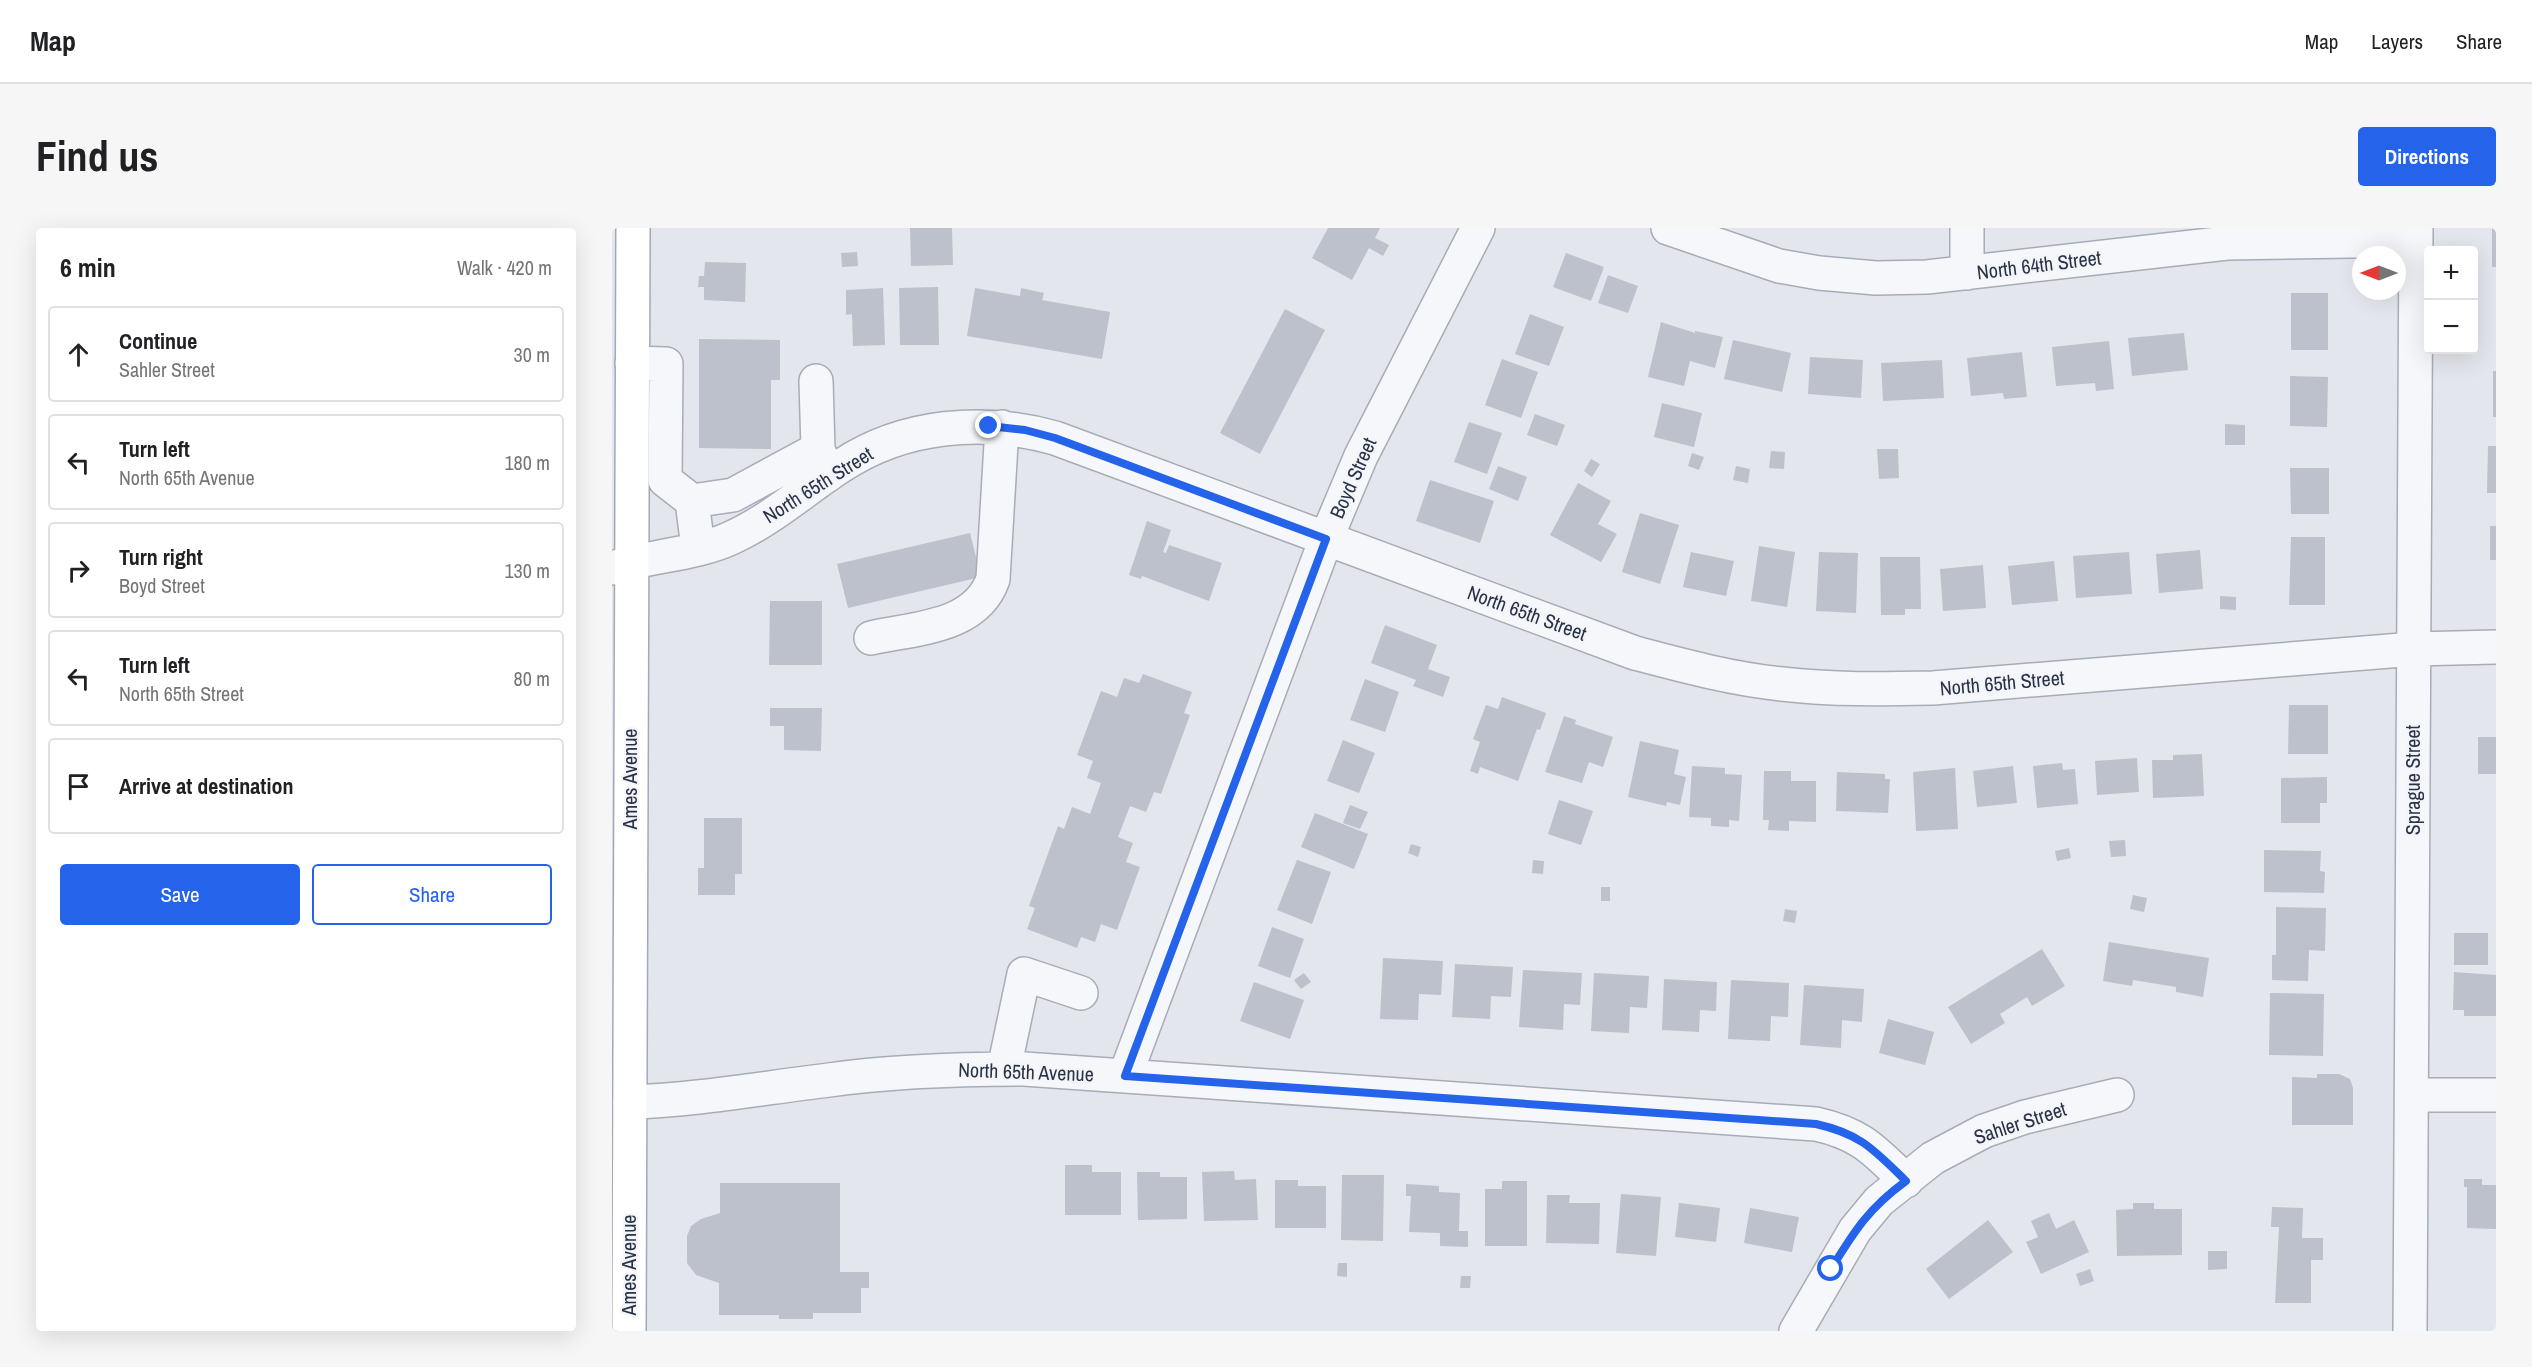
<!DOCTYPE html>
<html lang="en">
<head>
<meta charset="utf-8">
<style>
  body { margin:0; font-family:"Archivo Narrow",sans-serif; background:#f6f6f6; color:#202124 }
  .controls { position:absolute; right:18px; top:18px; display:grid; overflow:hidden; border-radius:6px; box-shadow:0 6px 24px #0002 }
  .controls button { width:54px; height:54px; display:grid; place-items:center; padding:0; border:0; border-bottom:2px solid #e0e0e0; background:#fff; color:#202124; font:30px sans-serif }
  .compass { position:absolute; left:1740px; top:18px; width:54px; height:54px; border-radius:50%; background:#fff; box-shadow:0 6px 24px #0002; rotate:270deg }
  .stop { position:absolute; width:18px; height:18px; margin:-14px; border:4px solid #2563eb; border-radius:50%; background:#fff }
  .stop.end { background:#2563eb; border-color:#fff; box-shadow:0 2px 6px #0008 }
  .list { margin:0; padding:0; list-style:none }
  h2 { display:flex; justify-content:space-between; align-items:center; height:78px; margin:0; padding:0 24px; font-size:26px }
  h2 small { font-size:20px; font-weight:400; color:#757577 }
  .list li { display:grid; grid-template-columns:39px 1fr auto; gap:18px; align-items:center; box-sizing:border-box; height:96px; margin:0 12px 12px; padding:0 12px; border:2px solid #e0e0e0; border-radius:6px }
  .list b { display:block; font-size:22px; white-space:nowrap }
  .list p { margin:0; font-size:20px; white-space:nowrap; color:#757577 }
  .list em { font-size:20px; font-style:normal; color:#757577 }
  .actions { display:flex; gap:12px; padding:18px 24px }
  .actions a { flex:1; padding:14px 0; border:2px solid #2563eb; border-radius:6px; text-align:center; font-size:21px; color:#2563eb }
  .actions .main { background:#2563eb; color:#fff }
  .icon { flex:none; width:33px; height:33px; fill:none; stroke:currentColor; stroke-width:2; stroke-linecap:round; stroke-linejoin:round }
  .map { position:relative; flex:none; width:1884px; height:1103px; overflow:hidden; border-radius:6px }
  header { display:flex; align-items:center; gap:36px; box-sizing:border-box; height:84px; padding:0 30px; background:#fff; border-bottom:2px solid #e0e0e0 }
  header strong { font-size:28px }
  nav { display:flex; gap:33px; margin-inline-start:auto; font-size:21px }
  .intro { display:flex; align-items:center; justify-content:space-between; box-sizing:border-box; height:144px; padding:0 36px }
  h1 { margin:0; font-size:42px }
  .button { padding:15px 27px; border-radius:6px; background:#2563eb; color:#fff; font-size:21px; font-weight:700 }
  main { display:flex; gap:36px; padding:0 36px }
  aside { flex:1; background:#fff; border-radius:6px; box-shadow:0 6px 24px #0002 }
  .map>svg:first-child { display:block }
</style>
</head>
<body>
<header>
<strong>Map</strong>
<nav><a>Map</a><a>Layers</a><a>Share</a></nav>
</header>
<div class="intro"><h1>Find us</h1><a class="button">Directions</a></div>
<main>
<aside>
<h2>6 min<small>Walk · 420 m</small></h2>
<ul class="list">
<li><svg class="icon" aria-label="ahead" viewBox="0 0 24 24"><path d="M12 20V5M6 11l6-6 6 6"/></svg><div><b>Continue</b><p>Sahler Street</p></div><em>30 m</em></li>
<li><svg class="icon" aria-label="left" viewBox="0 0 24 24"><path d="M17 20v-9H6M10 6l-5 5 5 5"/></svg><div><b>Turn left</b><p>North 65th Avenue</p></div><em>180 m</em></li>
<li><svg class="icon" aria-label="right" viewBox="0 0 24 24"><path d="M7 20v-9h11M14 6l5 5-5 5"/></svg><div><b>Turn right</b><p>Boyd Street</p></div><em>130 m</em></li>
<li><svg class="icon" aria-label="left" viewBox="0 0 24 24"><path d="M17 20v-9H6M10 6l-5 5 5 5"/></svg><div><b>Turn left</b><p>North 65th Street</p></div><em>80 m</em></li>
<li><svg class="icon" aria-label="arrive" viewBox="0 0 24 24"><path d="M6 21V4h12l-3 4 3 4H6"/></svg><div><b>Arrive at destination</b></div></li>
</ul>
<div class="actions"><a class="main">Save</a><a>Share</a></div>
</aside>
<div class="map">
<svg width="1884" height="1103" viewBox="0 0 1884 1103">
  <rect width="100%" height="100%" fill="#e3e6ec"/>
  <path fill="#bcc1cc" d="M 298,0 L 340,0 L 341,37 L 299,38 Z
    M 716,0 L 768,0 L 763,10 L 777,17 L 771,28 L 757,20 L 740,52 L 700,30 Z
    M 1880,0 L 1884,0 L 1884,39 L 1880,39 Z
    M 245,24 L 246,38 L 230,39 L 229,25 Z
    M 954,25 L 992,39 L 979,73 L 941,59 Z
    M 93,34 L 134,35 L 133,74 L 92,72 L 92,59 L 86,59 L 87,48 L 92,48 Z
    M 996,47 L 1026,58 L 1016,85 L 986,75 Z
    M 326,59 L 327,117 L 288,117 L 287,60 Z
    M 271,60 L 273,117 L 241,118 L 240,86 L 234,87 L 234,62 Z
    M 363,60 L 408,68 L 409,60 L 432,65 L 430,72 L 498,84 L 490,131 L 355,108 Z
    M 1679,65 L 1716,65 L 1716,122 L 1679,122 Z
    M 673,81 L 713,102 L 648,226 L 608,205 Z
    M 918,86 L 952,99 L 937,138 L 903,126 Z
    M 1049,94 L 1083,105 L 1083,103 L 1111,109 L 1103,140 L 1078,133 L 1072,158 L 1036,149 Z
    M 1572,105 L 1576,142 L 1520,148 L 1516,110 Z
    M 87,111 L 168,112 L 168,152 L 159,152 L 159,221 L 87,220 Z
    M 1121,112 L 1179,125 L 1170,164 L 1112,151 Z
    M 1497,113 L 1502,161 L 1484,163 L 1483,155 L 1444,158 L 1440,119 Z
    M 1410,124 L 1415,169 L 1392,171 L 1391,165 L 1359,168 L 1355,130 Z
    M 1198,129 L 1251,132 L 1249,170 L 1196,166 Z
    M 890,131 L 926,144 L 909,190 L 873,177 Z
    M 1330,132 L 1332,170 L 1271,173 L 1269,135 Z
    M 1881,143 L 1884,143 L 1884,189 L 1881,189 Z
    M 1678,148 L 1716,149 L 1715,199 L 1678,198 Z
    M 1050,175 L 1090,185 L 1082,219 L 1042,209 Z
    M 923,186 L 953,197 L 945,218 L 915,207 Z
    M 857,194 L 890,205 L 875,246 L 842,234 Z
    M 1613,196 L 1633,197 L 1633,217 L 1613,217 Z
    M 1876,218 L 1884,218 L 1884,265 L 1875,265 Z
    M 1265,221 L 1286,221 L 1287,250 L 1267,251 Z
    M 1159,223 L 1173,224 L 1172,241 L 1157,240 Z
    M 1080,225 L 1092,229 L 1087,242 L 1076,238 Z
    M 979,231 L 988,236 L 980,249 L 972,243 Z
    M 886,238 L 915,249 L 906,273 L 877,261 Z
    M 1124,238 L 1138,241 L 1136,255 L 1121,252 Z
    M 1678,240 L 1717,240 L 1717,286 L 1679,286 Z
    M 818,252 L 882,273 L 868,315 L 804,293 Z
    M 966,255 L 999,273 L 986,296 L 1005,306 L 989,334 L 938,307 Z
    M 1028,285 L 1067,297 L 1048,356 L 1010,344 Z
    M 535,293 L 559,302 L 551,324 L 554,325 L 557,317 L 610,335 L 597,373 L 530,348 L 529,351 L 517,347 Z
    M 1878,298 L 1884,298 L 1884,332 L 1878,332 Z
    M 358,305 L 369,349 L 236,380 L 225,336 Z
    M 1679,309 L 1713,309 L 1713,377 L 1677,377 Z
    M 1147,318 L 1183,324 L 1175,379 L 1139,373 Z
    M 1588,322 L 1591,361 L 1547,365 L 1544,326 Z
    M 1079,324 L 1122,333 L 1114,368 L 1071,359 Z
    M 1207,324 L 1246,325 L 1244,385 L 1204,383 Z
    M 1517,324 L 1520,366 L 1464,370 L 1461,328 Z
    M 1268,329 L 1308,329 L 1309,381 L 1293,381 L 1293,387 L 1269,387 Z
    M 1442,333 L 1446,373 L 1400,377 L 1396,338 Z
    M 1371,337 L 1374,380 L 1331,383 L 1328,341 Z
    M 1608,368 L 1624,369 L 1624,382 L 1608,381 Z
    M 158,373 L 210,373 L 210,437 L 157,437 Z
    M 773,397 L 825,417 L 816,441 L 838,449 L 831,469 L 801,458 L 804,452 L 759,435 Z
    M 531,446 L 580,464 L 572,485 L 578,487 L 549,566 L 542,564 L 534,584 L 518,578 L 506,609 L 521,615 L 514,634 L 528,639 L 505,702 L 489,696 L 483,714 L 469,709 L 465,720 L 415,701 L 423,680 L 417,678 L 446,598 L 452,601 L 460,579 L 478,586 L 489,555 L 475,550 L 481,533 L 465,527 L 489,463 L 505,469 L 512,450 L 527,455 Z
    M 753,451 L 787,464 L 773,504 L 738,492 Z
    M 890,469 L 934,485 L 928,502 L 925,501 L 906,553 L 868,539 L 866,546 L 858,543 L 868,514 L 861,511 L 874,477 L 886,481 Z
    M 1677,477 L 1716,477 L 1716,526 L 1676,526 Z
    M 158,480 L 210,480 L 209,523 L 172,522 L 172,498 L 158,498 Z
    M 952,488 L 964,492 L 963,496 L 1001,509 L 991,539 L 977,534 L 970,555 L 933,544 Z
    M 1866,509 L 1884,509 L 1884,546 L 1866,546 Z
    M 731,512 L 763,525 L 747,565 L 715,553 Z
    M 1028,513 L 1067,522 L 1062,546 L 1074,549 L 1068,577 L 1055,574 L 1054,578 L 1016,569 Z
    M 1590,526 L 1592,568 L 1541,570 L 1540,532 L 1561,532 L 1561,527 Z
    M 1525,530 L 1527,564 L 1485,567 L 1483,533 Z
    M 1450,535 L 1451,542 L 1463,541 L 1466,576 L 1425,580 L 1421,538 Z
    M 1080,538 L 1113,540 L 1113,546 L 1130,547 L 1127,593 L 1117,592 L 1117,599 L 1099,598 L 1099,590 L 1077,589 Z
    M 1401,538 L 1405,575 L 1365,579 L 1361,543 Z
    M 1343,540 L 1346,601 L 1304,603 L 1301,544 Z
    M 1152,543 L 1179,543 L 1179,553 L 1204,553 L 1204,594 L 1177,593 L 1177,603 L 1156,602 L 1157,592 L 1151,592 Z
    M 1225,544 L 1273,546 L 1273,551 L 1278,551 L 1276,585 L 1224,583 Z
    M 1715,549 L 1715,575 L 1708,575 L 1708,595 L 1669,595 L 1669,550 Z
    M 947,572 L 981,583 L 969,617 L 936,606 Z
    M 738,577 L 756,584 L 748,601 L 731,595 Z
    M 703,585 L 756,606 L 742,641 L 689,619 Z
    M 92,590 L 130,590 L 130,646 L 123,646 L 123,667 L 86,667 L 86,640 L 92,640 Z
    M 1513,612 L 1514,628 L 1499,629 L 1497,613 Z
    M 799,616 L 809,619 L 806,629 L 796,625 Z
    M 1457,620 L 1459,630 L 1445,633 L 1443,623 Z
    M 1652,622 L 1709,623 L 1708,643 L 1713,644 L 1712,665 L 1652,664 Z
    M 685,632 L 719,644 L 700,696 L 665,682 Z
    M 921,632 L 932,633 L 931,646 L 920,645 Z
    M 989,659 L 998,659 L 998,673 L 989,673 Z
    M 1521,667 L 1535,670 L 1532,684 L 1518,681 Z
    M 1664,679 L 1714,680 L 1713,723 L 1697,722 L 1696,753 L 1660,752 L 1660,727 L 1664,727 Z
    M 1173,681 L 1185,683 L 1183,695 L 1171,693 Z
    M 660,699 L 692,711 L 678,750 L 646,738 Z
    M 1842,705 L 1876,705 L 1876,737 L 1842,737 Z
    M 1497,714 L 1597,730 L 1591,769 L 1564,764 L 1564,759 L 1521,752 L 1520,758 L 1491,753 Z
    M 1430,721 L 1453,758 L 1420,778 L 1415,769 L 1388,786 L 1393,795 L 1359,816 L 1336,779 Z
    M 771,730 L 831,733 L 829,767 L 807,766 L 806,792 L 768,791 Z
    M 843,736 L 901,739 L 899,769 L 879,768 L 878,791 L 840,789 Z
    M 911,742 L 970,745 L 968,777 L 952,776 L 951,802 L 907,799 Z
    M 1842,744 L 1884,747 L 1884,788 L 1852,788 L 1852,782 L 1841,782 Z
    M 692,745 L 699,754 L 689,761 L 682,752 Z
    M 982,745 L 1037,748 L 1035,780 L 1018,779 L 1017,805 L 979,803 Z
    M 1052,751 L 1105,754 L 1104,783 L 1088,782 L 1087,804 L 1050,802 Z
    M 1119,752 L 1177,755 L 1176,789 L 1159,788 L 1158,813 L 1116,811 Z
    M 642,754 L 692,772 L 678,811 L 628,793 Z
    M 1192,757 L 1252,761 L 1250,794 L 1230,792 L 1229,820 L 1188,817 Z
    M 1658,765 L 1712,766 L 1711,828 L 1657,827 Z
    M 1276,791 L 1322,804 L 1313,837 L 1267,825 Z
    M 1705,846 L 1727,846 L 1738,851 L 1741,860 L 1741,897 L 1680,897 L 1680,849 L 1705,850 Z
    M 453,937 L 480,937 L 480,944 L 509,944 L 509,987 L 453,987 Z
    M 622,943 L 623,952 L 644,951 L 646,992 L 592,993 L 590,944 Z
    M 525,944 L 548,944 L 548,949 L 575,949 L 575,991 L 526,992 Z
    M 730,947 L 772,947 L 771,1013 L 729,1012 Z
    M 1852,951 L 1870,951 L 1870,957 L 1884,957 L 1884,1001 L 1855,1000 L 1855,959 L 1852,959 Z
    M 663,952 L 686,952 L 686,958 L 714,958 L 714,1000 L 663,1000 Z
    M 890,953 L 915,953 L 915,1018 L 873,1018 L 873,961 L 890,961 Z
    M 108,955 L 228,955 L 228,1044 L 257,1044 L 257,1060 L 249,1060 L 249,1085 L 201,1085 L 201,1091 L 167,1091 L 167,1087 L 107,1087 L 107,1055 L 84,1047 L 75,1035 L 75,1008 L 79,998 L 89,991 L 108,985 Z
    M 794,956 L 827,958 L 827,964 L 848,965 L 847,1003 L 856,1003 L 856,1019 L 828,1018 L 828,1005 L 797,1004 L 799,968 L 794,968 Z
    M 1009,966 L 1049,969 L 1044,1028 L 1004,1025 Z
    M 935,967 L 958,967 L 957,975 L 988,975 L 987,1016 L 934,1015 Z
    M 1067,975 L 1108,980 L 1104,1014 L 1063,1009 Z
    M 1521,975 L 1542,975 L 1542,981 L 1570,981 L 1570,1027 L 1505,1028 L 1504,982 L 1521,981 Z
    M 1660,979 L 1691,980 L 1690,1010 L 1711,1010 L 1711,1032 L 1699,1032 L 1699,1075 L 1663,1075 L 1667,999 L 1659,999 Z
    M 1138,980 L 1187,989 L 1180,1024 L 1132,1015 Z
    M 1437,985 L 1444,1001 L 1462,992 L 1477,1024 L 1429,1046 L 1414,1014 L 1426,1009 L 1419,993 Z
    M 1376,992 L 1401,1024 L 1337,1071 L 1314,1041 Z
    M 1596,1023 L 1615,1023 L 1615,1041 L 1596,1042 Z
    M 726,1035 L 735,1035 L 735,1049 L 725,1048 Z
    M 1478,1041 L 1482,1053 L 1468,1058 L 1464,1046 Z
    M 849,1048 L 859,1048 L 858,1060 L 848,1060 Z"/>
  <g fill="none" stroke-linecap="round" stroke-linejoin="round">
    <defs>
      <path id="minor" d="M 1056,0 L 1167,38 L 1207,45 L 1264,50 L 1315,49 L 1615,15 L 1804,12
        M 1355,0 L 1355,45
        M 20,135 L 54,136 L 53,252 L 80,273
        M 204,153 L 206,221
        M 86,320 L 80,273 L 121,267 L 206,221 L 216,247
        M 0,340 C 37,328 85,326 119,310 C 159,292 192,262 229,238 C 292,196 372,190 443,210 L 1023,425 C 1072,438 1120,451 1170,456 C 1221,462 1271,461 1321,460 L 1802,421 L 1884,419
        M 259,410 C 303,400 364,400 381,351 L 390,199
        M 392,841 L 412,746 L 469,765
        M 513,848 L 714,311 L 749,228 L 866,0
        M 1800,867 L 1884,867
        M 18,874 C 85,872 150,860 217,852 C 281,843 347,841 412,841 L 1204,896 C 1249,906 1262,922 1294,953
        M 1184,1103 L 1243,1002 L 1267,973 L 1321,930 L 1372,903 L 1413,889 L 1505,867
        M 1798,1103 L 1804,0"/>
      <path id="major" d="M 17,1103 L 21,0"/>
    </defs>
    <use href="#minor" stroke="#a7acb7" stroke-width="36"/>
    <use href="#major" stroke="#a1a9b9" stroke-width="36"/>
    <use href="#minor" stroke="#f6f7fa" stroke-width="33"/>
    <use href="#major" stroke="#fff" stroke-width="33"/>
  </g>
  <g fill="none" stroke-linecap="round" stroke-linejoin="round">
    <path stroke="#2563eb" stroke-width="8" d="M 377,198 L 413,202 L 443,210 L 714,311 L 513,848 L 1204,896 C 1249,906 1262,922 1294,953 C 1257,980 1243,1002 1219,1041"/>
  </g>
  <g text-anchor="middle" stroke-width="4.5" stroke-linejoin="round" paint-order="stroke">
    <g font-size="20" fill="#293246" stroke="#f3f5f9">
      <text transform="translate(1427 37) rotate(-7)" y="7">North 64th Street</text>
      <text transform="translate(741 250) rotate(-66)" y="7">Boyd Street</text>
      <text transform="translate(206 257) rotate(-32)" y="7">North 65th Street</text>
      <text transform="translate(915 385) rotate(20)" y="7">North 65th Street</text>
      <text transform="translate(1390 455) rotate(-5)" y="7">North 65th Street</text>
      <text transform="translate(18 551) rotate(-90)" y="7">Ames Avenue</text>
      <text transform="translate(1801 552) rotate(-90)" y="7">Sprague Street</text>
      <text transform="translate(414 844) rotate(2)" y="7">North 65th Avenue</text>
      <text transform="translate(1408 895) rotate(-18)" y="7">Sahler Street</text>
      <text transform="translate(17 1037) rotate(-90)" y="7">Ames Avenue</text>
    </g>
  </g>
</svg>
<div class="controls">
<button>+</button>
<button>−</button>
</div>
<svg class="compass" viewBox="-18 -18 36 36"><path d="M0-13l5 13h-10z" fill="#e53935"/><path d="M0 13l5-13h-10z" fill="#757577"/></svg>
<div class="stop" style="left:1219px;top:1041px"></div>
<div class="stop end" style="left:377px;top:198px"></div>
</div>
</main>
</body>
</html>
